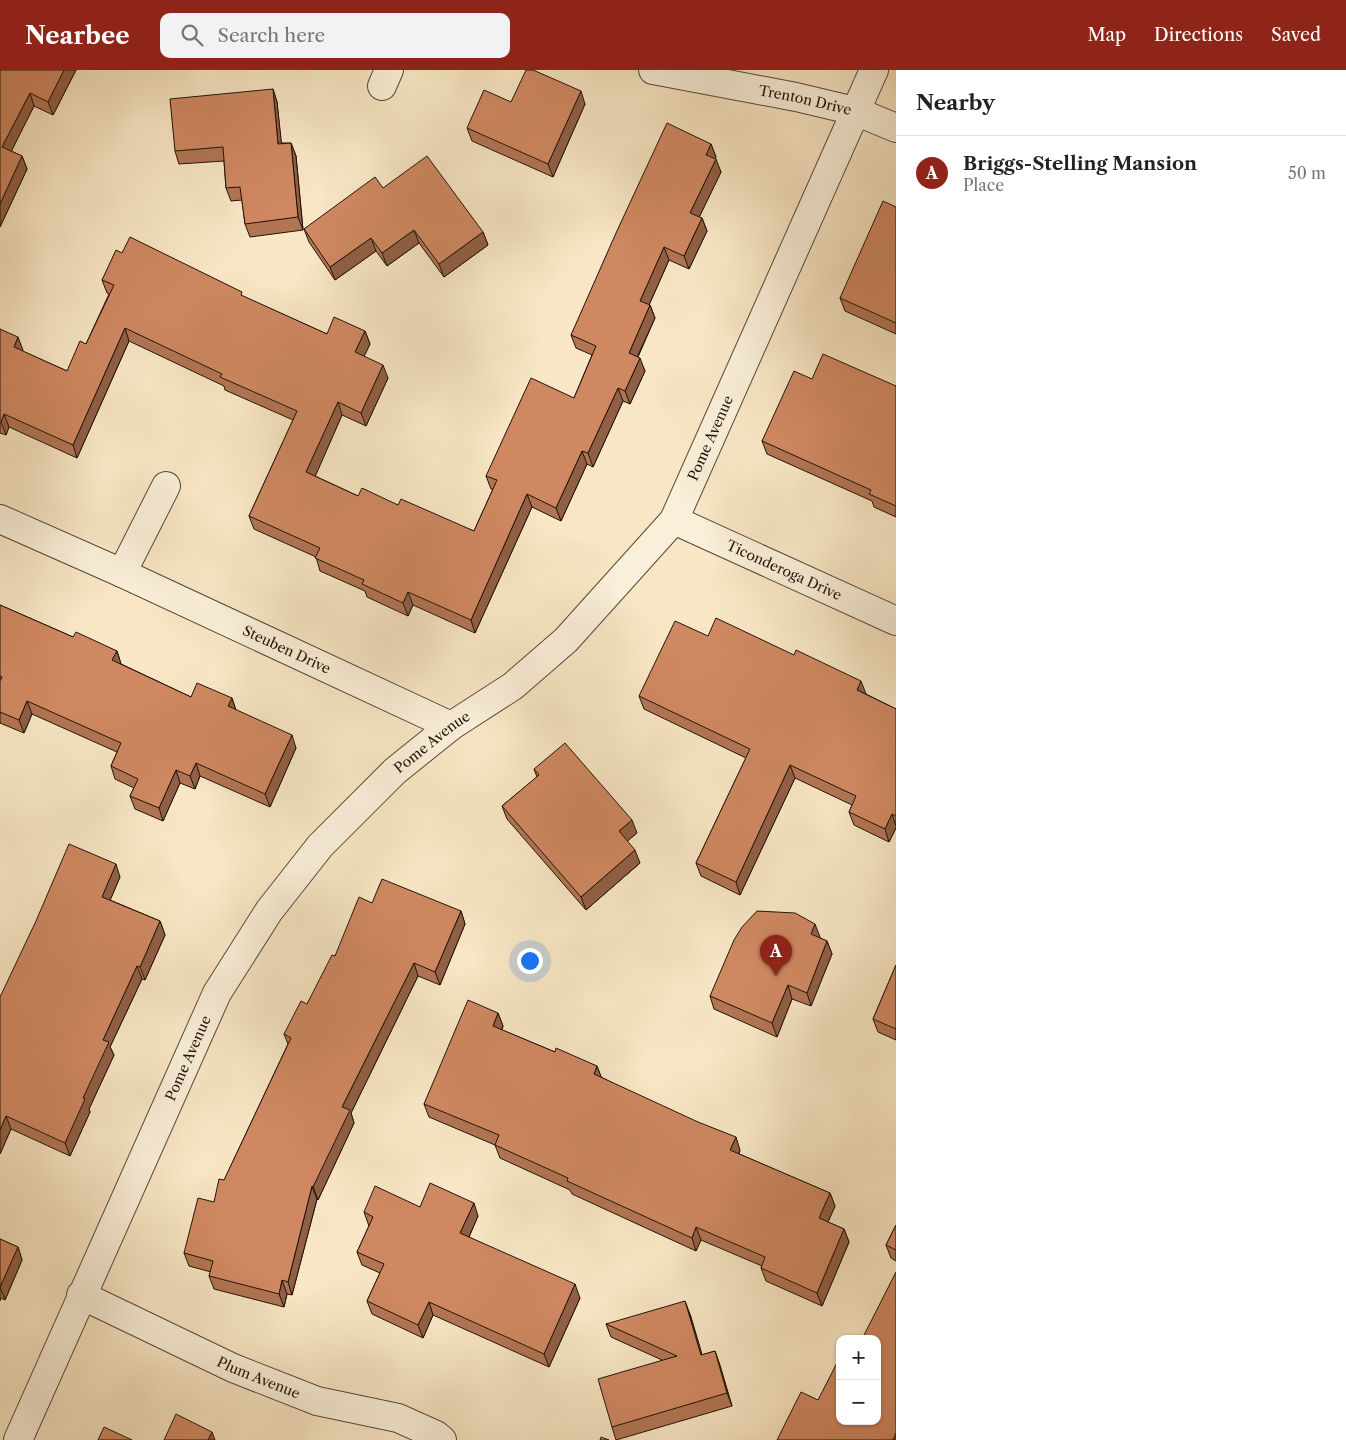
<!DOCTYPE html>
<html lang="en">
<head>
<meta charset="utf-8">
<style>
  body { margin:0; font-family:"Libre Caslon Text",serif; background:#f2f2f2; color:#222 }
  .controls { position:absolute; right:15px; bottom:15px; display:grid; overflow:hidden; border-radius:10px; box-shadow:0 1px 4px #0004 }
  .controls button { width:45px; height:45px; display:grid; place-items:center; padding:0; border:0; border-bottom:1px solid #e0e0e0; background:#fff; color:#222; font:25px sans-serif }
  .you { position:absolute; left:529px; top:890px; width:18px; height:18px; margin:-12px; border:4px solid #fff; border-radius:50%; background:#1a73e8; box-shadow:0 0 0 8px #1a73e833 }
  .badge { display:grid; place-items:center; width:32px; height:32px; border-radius:50%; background:#8f2418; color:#fff; font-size:16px; font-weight:700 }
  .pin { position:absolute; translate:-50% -41px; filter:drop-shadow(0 1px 2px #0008) }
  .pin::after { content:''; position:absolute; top:26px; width:18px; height:15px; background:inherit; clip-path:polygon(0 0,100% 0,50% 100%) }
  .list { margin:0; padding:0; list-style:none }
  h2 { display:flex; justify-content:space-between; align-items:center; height:65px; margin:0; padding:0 20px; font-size:21px }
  h2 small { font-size:16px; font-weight:400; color:#767676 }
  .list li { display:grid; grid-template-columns:32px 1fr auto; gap:15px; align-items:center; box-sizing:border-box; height:75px; padding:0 20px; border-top:1px solid #e0e0e0 }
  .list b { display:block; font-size:19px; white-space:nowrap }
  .list p { margin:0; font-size:16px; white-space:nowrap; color:#767676 }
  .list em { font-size:16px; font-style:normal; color:#767676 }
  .icon { flex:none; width:28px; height:28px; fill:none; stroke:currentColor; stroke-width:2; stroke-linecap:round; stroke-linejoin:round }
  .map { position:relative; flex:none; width:896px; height:1370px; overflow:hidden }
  header { display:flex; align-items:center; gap:30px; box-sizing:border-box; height:70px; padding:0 25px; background:#8f2418; color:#fff }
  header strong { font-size:24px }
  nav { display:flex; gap:28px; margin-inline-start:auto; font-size:18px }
  .search { width:350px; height:45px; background:#f2f2f2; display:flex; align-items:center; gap:12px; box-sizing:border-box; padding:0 18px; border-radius:10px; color:#767676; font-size:19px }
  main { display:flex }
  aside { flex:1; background:#fff }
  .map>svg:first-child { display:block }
</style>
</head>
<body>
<header>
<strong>Nearbee</strong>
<div class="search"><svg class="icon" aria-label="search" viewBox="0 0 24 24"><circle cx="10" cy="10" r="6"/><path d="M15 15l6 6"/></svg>Search here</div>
<nav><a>Map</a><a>Directions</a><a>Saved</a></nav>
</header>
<main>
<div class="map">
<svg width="896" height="1370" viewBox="0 0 896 1370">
  <rect width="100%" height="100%" fill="#f8e6c4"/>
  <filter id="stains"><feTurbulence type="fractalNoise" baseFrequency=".004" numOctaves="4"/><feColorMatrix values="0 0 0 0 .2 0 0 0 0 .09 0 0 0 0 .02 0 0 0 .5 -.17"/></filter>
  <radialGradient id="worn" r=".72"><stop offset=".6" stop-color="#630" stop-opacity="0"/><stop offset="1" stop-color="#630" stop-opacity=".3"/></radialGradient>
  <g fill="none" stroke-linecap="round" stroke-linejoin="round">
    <defs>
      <g id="minor">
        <path id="s1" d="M 653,0 L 796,27 L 855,41 L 896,58"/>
        <path d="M 382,16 L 389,0"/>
        <path id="s2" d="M 0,449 L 122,503 L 451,656"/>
        <path id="s3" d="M 674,450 L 896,551"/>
        <path d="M 122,503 L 166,416"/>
        <path id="s4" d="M 81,1225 L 233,1298 L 317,1331 L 398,1348 L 436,1365 L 442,1370"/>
        <path id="s5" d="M 18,1370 L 217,923 L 269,841 L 320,776 L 395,701 L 451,656 L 513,616 L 566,570 L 674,450 L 874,0"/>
      </g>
    </defs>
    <use href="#minor" stroke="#564838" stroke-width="30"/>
    <use href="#minor" stroke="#faefd9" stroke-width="28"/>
  </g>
  <path fill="#b27554" stroke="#201309" d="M 0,0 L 76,0 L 53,45 L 34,36 L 11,81 L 22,86 L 27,99 L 0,157 Z
    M 273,19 L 277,32 L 281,73 L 291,73 L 296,86 L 303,160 L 250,167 L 245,154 L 242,130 L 231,131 L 226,118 L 224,91 L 179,94 L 175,81 Z
    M 511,32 L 585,34 L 553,107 L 472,71 L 467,58 Z
    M 711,74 L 716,87 L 715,89 L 721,102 L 699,147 L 702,148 L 707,161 L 689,199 L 669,190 L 649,235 L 650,235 L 655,248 L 638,287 L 645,301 L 630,334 L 623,331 L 593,397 L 587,394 L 561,451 L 532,437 L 475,563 L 413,535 L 408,546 L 367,527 L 365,521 L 320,501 L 316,487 L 254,459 L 249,446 L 293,350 L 225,320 L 224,316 L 129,271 L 77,388 L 9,357 L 6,365 L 0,363 L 0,259 L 23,280 L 22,281 L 67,301 L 86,274 L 109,224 L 107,223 L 102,210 L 122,183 L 244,227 L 327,264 L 365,261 L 370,274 L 364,286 L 388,308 L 366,356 L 342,345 L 315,406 L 358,426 L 398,435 L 474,461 L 493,419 L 491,419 L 486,406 L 574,328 L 592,285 L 576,278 L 571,265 Z
    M 383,118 L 483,162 L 488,175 L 444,207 L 419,173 L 387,196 L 376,181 L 335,210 L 309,172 L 304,159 Z
    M 896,137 L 896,264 L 845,241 L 840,228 Z
    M 812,309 L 896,316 L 896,447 L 874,437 L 872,431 L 767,384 L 762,371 Z
    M 0,535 L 73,567 L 117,581 L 121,594 L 191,627 L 232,628 L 236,640 L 296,678 L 270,737 L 200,706 L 195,719 L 180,713 L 163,751 L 135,739 L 130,726 L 134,718 L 115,709 L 111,696 L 117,682 L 32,644 L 24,663 L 0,653 Z
    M 708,566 L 866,624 L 896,639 L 896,758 L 889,772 L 854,755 L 849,742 L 852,735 L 795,708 L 740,825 L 701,806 L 696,793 L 746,688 L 644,639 L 639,626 Z
    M 534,699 L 637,763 L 627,771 L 640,793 L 586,840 L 507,749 L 502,736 L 537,707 Z
    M 120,807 L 110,830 L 160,851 L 165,865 L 145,910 L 142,909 L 110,977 L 114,985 L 89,1039 L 90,1042 L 70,1086 L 11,1059 L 0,1084 L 0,927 Z
    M 372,833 L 461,841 L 465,854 L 440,915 L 418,906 L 351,1043 L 354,1053 L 318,1130 L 317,1129 L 292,1225 L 287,1224 L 284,1237 L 214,1219 L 209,1206 L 211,1202 L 189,1196 L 184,1183 L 214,1132 L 288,974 L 284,964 L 307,934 L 335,886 Z
    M 820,867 L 820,868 L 827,871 L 832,884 L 811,936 L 792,929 L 777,967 L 714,939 L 710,926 Z
    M 896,895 L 896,970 L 878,962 L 873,949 Z
    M 498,943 L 503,956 L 502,960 L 555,982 L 597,996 L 601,1007 L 740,1080 L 739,1084 L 830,1123 L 835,1136 L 828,1152 L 844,1159 L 849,1172 L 822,1236 L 766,1211 L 761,1198 L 762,1196 L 701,1170 L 696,1181 L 572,1124 L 570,1120 L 500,1088 L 495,1075 L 429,1047 L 424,1034 Z
    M 420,1137 L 478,1146 L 469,1167 L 580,1228 L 549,1297 L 433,1245 L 423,1268 L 372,1244 L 367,1231 L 380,1203 L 362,1195 L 357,1182 L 369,1156 L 364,1142 Z
    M 896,1155 L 896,1191 L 891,1188 L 886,1175 Z
    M 0,1169 L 18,1177 L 22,1190 L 5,1230 L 1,1228 L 0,1231 Z
    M 690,1244 L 702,1285 L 715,1281 L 732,1336 L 616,1370 L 612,1357 L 662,1290 L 611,1267 L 606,1254 Z"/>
  <path fill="#915f45" stroke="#201309" d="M 64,0 L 76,0 L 53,45 L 48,32 Z
    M 273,19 L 277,32 L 283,87 L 278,74 Z
    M 581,21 L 585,34 L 553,107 L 548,94 Z
    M 30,23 L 34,36 L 7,90 L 2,77 Z
    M 291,73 L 296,86 L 303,160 L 298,147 Z
    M 711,74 L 716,87 L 711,98 L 706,85 Z
    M 22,86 L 27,99 L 0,157 L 0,134 Z
    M 716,89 L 721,102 L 695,156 L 690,143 Z
    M 702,148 L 707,161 L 689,199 L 684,186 Z
    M 414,160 L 419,173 L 387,196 L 382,183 Z
    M 483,162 L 488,175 L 444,207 L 439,194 Z
    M 371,168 L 376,181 L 335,210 L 330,197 Z
    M 664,177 L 669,190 L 645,244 L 640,231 Z
    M 650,235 L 655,248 L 633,296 L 629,283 Z
    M 125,258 L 129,271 L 77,388 L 73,375 Z
    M 365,261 L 370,274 L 360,295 L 355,282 Z
    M 18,267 L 23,280 L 18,291 L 14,277 Z
    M 640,288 L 645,301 L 630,334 L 625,321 Z
    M 383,295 L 388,308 L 366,356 L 361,343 Z
    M 618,318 L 623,331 L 593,397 L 588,383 Z
    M 338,332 L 342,345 L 311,416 L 306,402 Z
    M 4,344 L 9,357 L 6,365 L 1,352 Z
    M 582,381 L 587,394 L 561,451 L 556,438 Z
    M 527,424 L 532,437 L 475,563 L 471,550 Z
    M 408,522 L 413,535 L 408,546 L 403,533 Z
    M 117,581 L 121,594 L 117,603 L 112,590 Z
    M 861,611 L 866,624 L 857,620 Z
    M 232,628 L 236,641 L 228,636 Z
    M 27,631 L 32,644 L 24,663 L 19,650 Z
    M 292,665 L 296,678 L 270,737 L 265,724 Z
    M 196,693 L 200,706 L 195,719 L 190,706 Z
    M 790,695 L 795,708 L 740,825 L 736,812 Z
    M 176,700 L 180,713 L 163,751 L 159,738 Z
    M 892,744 L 896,756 L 896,758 L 889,772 L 885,759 Z
    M 632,750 L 637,763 L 624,774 L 619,761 Z
    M 635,780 L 640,793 L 586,840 L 581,827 Z
    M 116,794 L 120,807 L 106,840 L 102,827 Z
    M 461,841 L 465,854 L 440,915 L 435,902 Z
    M 160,851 L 165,865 L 145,910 L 140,897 Z
    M 815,854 L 820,867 L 816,877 L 811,864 Z
    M 827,871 L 832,884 L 811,936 L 807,923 Z
    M 414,893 L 418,906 L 351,1043 L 354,1053 L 318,1130 L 313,1117 L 342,1037 Z
    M 137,896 L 142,909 L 110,977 L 114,985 L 89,1039 L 90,1042 L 70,1086 L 65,1073 L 83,1028 L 103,970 Z
    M 788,915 L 792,929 L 777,967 L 772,953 Z
    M 498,943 L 503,956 L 497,969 L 493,956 Z
    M 597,996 L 602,1009 L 594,1004 Z
    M 6,1046 L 11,1059 L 0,1084 L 0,1060 Z
    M 736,1067 L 740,1080 L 735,1093 L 730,1080 Z
    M 312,1116 L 317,1129 L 292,1225 L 288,1212 Z
    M 830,1123 L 835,1136 L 824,1161 L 819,1148 Z
    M 474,1133 L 478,1146 L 465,1176 L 460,1163 Z
    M 696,1157 L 701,1170 L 696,1181 L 692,1168 Z
    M 844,1159 L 849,1172 L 822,1236 L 817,1223 Z
    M 18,1177 L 22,1190 L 5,1230 L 0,1217 Z
    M 282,1210 L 287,1224 L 284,1237 L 279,1224 Z
    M 575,1214 L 580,1228 L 549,1297 L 544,1284 Z
    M 685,1231 L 690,1244 L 706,1298 L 701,1285 Z
    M 429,1232 L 433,1245 L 423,1268 L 418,1255 Z
    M 715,1281 L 720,1295 L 732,1336 L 727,1323 Z
    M 212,1362 L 215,1370 L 208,1370 Z
    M 896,1363 L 896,1370 L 893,1370 Z"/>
  <path fill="#cf8862" stroke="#201309" d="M 0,0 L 64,0 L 48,32 L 30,23 L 2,77 L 22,86 L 0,134 Z
    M 526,0 L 533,0 L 581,21 L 548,94 L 467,58 L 484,20 L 511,32 Z
    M 273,19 L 278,74 L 291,73 L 298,147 L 245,154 L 240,117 L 226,118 L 223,77 L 175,81 L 170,29 Z
    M 667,53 L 711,74 L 706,85 L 716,89 L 690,143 L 702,148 L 684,186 L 664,177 L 640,231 L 650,235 L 629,283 L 640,288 L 625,321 L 618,318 L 588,383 L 582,381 L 556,438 L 527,424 L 471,550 L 408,522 L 403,533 L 362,514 L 364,510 L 315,488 L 320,478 L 249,446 L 297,341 L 220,307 L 222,304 L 125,258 L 73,375 L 4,344 L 1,352 L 0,352 L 0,259 L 18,267 L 14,277 L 67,301 L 80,271 L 86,274 L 114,215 L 102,210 L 116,180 L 122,183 L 130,167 L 242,222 L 241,225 L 327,264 L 334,247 L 365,261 L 355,282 L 383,295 L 361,343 L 338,332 L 306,402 L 358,426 L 362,418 L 398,435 L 401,429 L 474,461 L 497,410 L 486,406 L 531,308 L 574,328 L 596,276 L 571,265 L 616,163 Z
    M 427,86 L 483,162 L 439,194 L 414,160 L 382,183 L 371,168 L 330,197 L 304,159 L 375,107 L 383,118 Z
    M 883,131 L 896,137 L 896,253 L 840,228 Z
    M 823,284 L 896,316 L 896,436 L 869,424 L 871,420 L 762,371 L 794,301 L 812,309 Z
    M 0,535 L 73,567 L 76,562 L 117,581 L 112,590 L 191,627 L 197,613 L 232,628 L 228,636 L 292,665 L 265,724 L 196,693 L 190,706 L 176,700 L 159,738 L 130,726 L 138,709 L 111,696 L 121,673 L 27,631 L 19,650 L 0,642 L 0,611 L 2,607 L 0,606 Z
    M 716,548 L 794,585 L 796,580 L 861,611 L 857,620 L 896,639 L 896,746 L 892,744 L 885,759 L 849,742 L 856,726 L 790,695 L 736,812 L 696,793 L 750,679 L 639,626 L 675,551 L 708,566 Z
    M 565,673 L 632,750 L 619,761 L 635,780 L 581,827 L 502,736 L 539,705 L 534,699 Z
    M 69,774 L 116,794 L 102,827 L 160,851 L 140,897 L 137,896 L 103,970 L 109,972 L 83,1028 L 85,1029 L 65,1073 L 6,1046 L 0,1060 L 0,927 L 36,851 Z
    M 382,809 L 461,841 L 435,902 L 414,893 L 342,1037 L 350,1040 L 313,1117 L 312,1116 L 288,1212 L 282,1210 L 279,1224 L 209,1206 L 213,1191 L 184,1183 L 198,1128 L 214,1132 L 219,1109 L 224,1110 L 291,968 L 284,964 L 301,931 L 307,934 L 332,885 L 335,886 L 359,827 L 372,833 Z
    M 757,841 L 795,843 L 815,854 L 811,864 L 827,871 L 807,923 L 788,915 L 772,953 L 710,926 L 734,870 L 742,857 Z
    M 896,895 L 896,959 L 873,949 Z
    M 468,930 L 498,943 L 493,956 L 555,982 L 556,978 L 597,996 L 594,1004 L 698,1052 L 736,1067 L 730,1080 L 830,1123 L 819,1148 L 844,1159 L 817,1223 L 761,1198 L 765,1187 L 696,1157 L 692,1168 L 567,1111 L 568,1108 L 495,1075 L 499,1065 L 424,1034 Z
    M 430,1113 L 474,1133 L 460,1163 L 575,1214 L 544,1284 L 429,1232 L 418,1255 L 367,1231 L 384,1194 L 357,1182 L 373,1147 L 364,1142 L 375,1116 L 420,1137 Z
    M 896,1155 L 896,1180 L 886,1175 Z
    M 0,1169 L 18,1177 L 0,1217 Z
    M 896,1202 L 896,1363 L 893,1370 L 777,1370 L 801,1322 L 818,1330 L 840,1287 L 840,1351 L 877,1351 L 877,1269 L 862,1269 Z
    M 685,1231 L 701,1285 L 715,1281 L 727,1323 L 612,1357 L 598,1309 L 677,1286 L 606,1254 Z
    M 176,1344 L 212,1362 L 208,1370 L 164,1370 Z
    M 104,1357 L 132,1370 L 98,1370 Z
    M 601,1367 L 609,1370 L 600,1370 Z"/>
  <g text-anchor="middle" stroke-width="4" stroke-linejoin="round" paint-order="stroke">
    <g font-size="14" fill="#201309" stroke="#faefd9">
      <text dy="5" stroke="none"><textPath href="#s1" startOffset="155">Trenton Drive</textPath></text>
      <text dy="5" stroke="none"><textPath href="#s5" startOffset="1242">Pome Avenue</textPath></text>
      <text dy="5" stroke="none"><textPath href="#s3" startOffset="121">Ticonderoga Drive</textPath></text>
      <text dy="5" stroke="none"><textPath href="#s2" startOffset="315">Steuben Drive</textPath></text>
      <text dy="5" stroke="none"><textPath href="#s5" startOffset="822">Pome Avenue</textPath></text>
      <text dy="5" stroke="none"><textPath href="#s5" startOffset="418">Pome Avenue</textPath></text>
      <text dy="5" stroke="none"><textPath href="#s4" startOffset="196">Plum Avenue</textPath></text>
    </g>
  </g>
  <rect width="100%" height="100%" filter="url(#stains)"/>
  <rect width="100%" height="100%" fill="url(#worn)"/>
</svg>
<div class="controls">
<button>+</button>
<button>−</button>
</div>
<div class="you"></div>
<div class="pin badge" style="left:776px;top:906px">A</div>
</div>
<aside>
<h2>Nearby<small></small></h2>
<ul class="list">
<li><span class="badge">A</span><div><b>Briggs-Stelling Mansion</b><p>Place</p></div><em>50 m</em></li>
</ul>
</aside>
</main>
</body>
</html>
